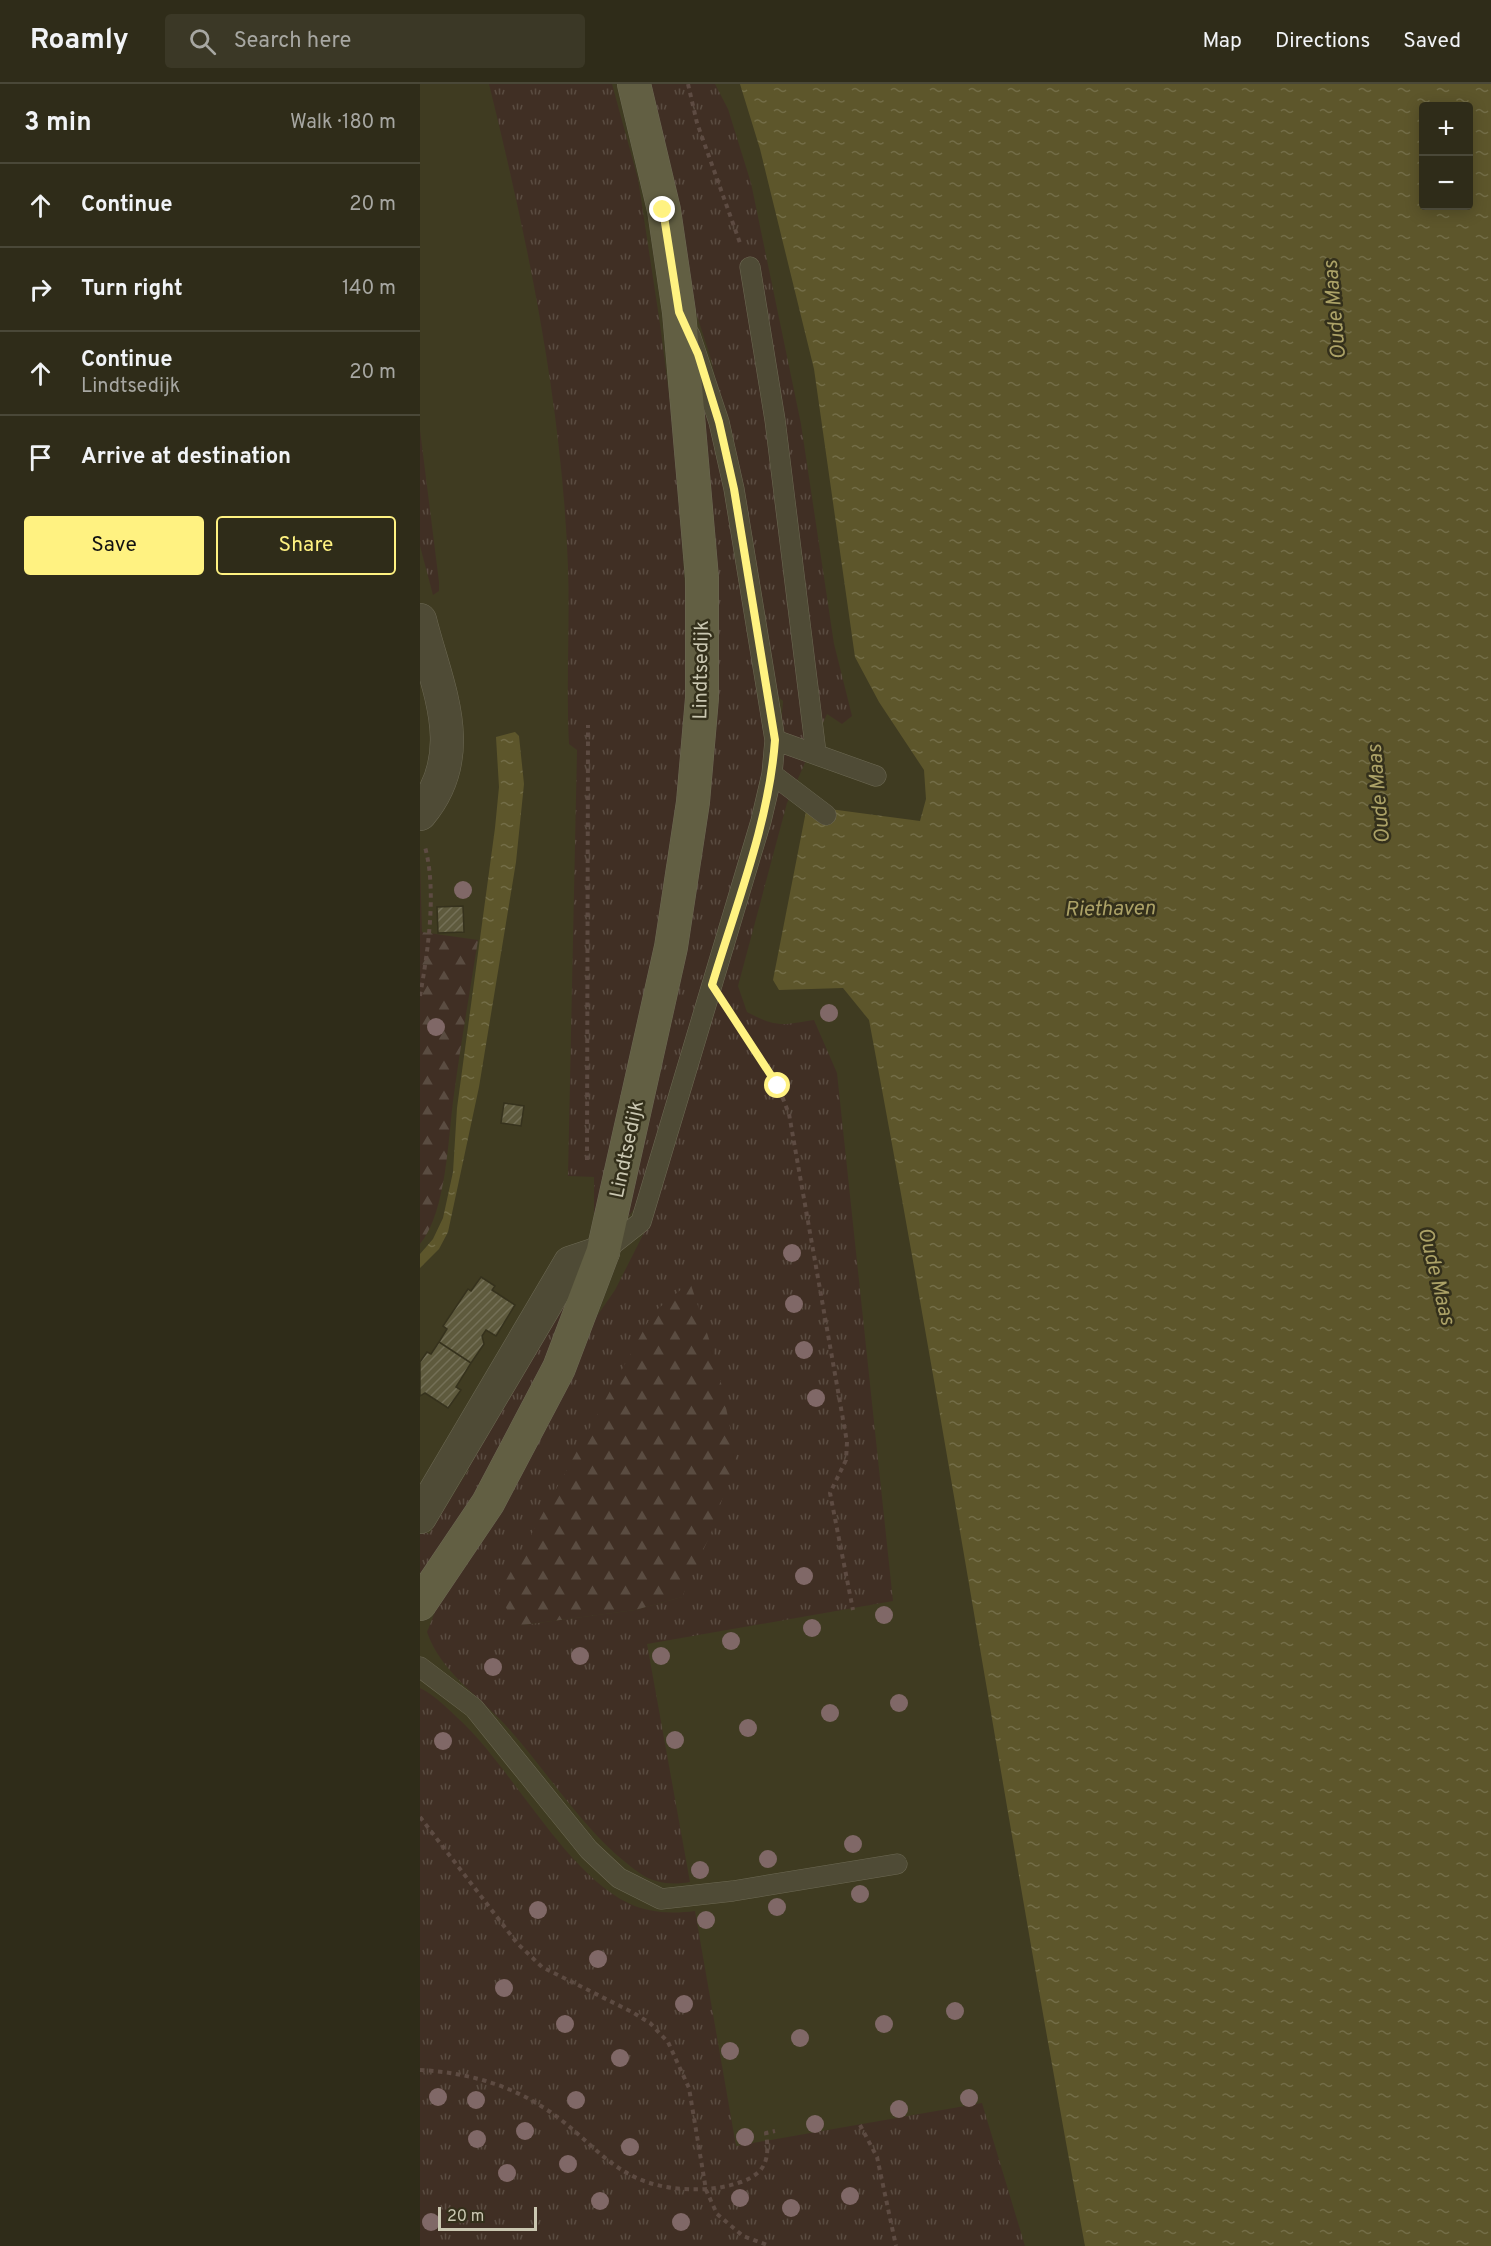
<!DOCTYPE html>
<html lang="en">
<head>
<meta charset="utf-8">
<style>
  body { margin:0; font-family:Overpass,sans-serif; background:#3b3826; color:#f1f3f6 }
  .controls { position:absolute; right:18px; top:18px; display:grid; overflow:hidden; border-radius:6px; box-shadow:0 3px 15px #0003 }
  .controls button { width:54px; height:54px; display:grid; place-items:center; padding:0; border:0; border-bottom:2px solid #4a4838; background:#2f2c19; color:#f1f3f6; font:30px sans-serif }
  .scale { position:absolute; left:18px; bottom:15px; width:99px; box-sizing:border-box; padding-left:6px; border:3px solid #cac7b1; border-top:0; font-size:16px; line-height:21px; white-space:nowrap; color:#cac7b1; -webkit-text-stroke:4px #34301b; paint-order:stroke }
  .stop { position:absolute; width:18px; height:18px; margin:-14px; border:4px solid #fff281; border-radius:50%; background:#fff }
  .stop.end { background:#fff281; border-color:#fff; box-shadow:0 2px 6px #0008 }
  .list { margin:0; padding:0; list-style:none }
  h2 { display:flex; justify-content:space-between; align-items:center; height:78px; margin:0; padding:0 24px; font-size:26px }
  h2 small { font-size:20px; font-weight:400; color:#a7a7a2 }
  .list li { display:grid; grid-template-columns:39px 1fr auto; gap:18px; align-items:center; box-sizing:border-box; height:84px; padding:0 24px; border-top:2px solid #4a4838 }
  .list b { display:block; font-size:22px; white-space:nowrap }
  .list p { margin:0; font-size:20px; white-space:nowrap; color:#a7a7a2 }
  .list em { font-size:20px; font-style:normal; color:#a7a7a2 }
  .actions { display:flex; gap:12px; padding:18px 24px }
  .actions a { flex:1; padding:14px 0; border:2px solid #fff281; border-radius:6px; text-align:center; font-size:21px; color:#fff281 }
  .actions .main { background:#fff281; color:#111 }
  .icon { flex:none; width:33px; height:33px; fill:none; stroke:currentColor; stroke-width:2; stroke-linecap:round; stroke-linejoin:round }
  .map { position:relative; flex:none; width:1071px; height:2162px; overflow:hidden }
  header { display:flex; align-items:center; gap:36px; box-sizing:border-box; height:84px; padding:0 30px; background:#2f2c19; border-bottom:2px solid #4a4838 }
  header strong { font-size:28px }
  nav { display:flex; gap:33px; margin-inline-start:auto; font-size:21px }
  .search { width:420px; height:54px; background:#3b3826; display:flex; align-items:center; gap:15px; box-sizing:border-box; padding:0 21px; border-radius:6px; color:#a7a7a2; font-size:22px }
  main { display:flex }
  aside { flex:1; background:#2f2c19 }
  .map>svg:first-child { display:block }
</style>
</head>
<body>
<header>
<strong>Roamly</strong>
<div class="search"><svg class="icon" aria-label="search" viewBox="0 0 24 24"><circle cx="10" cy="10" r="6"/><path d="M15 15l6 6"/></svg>Search here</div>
<nav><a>Map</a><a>Directions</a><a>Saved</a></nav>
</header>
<main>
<aside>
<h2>3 min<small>Walk · 180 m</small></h2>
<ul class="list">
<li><svg class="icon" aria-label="ahead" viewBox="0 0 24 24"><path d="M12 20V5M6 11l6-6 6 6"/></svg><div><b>Continue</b></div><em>20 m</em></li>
<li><svg class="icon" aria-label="right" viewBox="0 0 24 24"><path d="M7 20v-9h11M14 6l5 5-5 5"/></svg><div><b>Turn right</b></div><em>140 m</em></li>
<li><svg class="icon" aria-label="ahead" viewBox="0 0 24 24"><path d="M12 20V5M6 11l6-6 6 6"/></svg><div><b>Continue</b><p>Lindtsedijk</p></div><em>20 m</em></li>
<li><svg class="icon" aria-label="arrive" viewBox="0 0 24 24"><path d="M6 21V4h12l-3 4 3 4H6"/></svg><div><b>Arrive at destination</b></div></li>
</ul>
<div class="actions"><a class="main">Save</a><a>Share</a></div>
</aside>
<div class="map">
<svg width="1071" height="2162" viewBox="0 0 1071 2162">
  <defs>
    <pattern id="grass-tufts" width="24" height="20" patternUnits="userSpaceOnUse" patternTransform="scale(1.5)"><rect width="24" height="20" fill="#402f24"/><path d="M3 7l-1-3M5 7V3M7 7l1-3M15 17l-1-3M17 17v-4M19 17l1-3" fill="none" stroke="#5a4c41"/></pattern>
    <pattern id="forest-firs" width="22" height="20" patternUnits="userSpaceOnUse" patternTransform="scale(1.5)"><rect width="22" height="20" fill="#402f24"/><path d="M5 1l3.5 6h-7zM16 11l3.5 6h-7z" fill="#5a4c41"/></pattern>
    <pattern id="water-ripples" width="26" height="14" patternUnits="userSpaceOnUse" patternTransform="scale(1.5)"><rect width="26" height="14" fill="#5d562b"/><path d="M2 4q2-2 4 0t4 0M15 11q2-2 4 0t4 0" fill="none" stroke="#736d47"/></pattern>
    <pattern id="building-hatch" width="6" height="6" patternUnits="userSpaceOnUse" patternTransform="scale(1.5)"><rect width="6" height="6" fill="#5e5a3d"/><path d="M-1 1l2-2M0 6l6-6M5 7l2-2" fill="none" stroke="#747057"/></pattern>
  </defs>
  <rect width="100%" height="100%" fill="#3f3b21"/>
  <path fill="url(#grass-tufts)" fill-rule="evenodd" d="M 69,0 L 192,0 L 218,95 L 240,240 L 255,357 L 268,546 L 266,654 L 251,783 L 178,1133 L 174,1132 L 174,1093 L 148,1092 L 157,666 L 149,660 C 146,601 150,542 148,483 C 142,320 108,158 69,0 Z
    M 227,0 L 295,0 L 308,25 L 331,99 L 381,340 L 414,560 L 432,632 L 422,640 L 407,630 L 367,719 L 318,902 L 327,928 C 357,944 362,941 394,936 L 417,989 L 473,1517 L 227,1560 L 270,1798 C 253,1801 236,1800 221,1790 C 167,1753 132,1693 89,1645 C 61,1613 21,1589 7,1548 L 19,1518 L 170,1242 L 195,1206 L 232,1133 L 355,716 L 363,617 L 357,612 L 307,344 L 290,272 L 264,192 ZM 262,1513 L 215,1526 L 95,1542 Z
    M 276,294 L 299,370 L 334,581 L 345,657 L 340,718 L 217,1121 L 206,1136 L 267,831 Z
    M 0,346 L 19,498 L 19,507 L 13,511 L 0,462 Z
    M 154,1195 L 148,1229 L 98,1341 L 0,1500 L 0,1449 L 2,1446 L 9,1450 L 49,1385 L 42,1381 L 52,1377 Z
    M 0,1604 C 15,1611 30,1627 42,1638 C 94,1688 146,1789 208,1819 C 229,1829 251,1830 275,1827 L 316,2062 L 562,2019 L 605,2162 L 0,2162 Z"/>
  <path fill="url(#forest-firs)" d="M 0,778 L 2,848 L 58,856 C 50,907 41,958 34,1010 C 28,1051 27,1128 0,1160 Z
    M 270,1198 L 297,1279 L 316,1373 L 291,1449 L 262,1513 L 215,1526 L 95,1542 L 79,1509 L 233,1229 Z"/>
  <path fill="url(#water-ripples)" fill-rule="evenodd" d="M 320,0 L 1071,0 L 1071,2162 L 665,2162 C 589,1754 526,1344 449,936 L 423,904 L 359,906 L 353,896 L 387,722 L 500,737 L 506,715 L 504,686 L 459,618 L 435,573 L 394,285 L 340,65 ZM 1004,22 L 1048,22 L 1048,122 L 1004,122 Z
    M 95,648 L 99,652 L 104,700 L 96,778 L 59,1003 L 28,1148 L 19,1165 L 0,1184 L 0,1170 L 13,1155 L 23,1134 L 33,1088 L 37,1024 L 75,744 L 79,703 L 76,653 Z"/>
  <path fill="url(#building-hatch)" stroke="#36321d" stroke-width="1.5" d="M 43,822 L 44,848 L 18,849 L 17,823 Z
    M 84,1019 L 104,1022 L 101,1042 L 81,1039 Z
    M 61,1193 L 75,1202 L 72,1206 L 95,1221 L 76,1252 L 66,1246 L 62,1252 L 64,1260 L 51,1279 L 19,1258 L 27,1245 L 23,1242 L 48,1205 L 51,1207 Z
    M 19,1258 L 51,1279 L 36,1303 L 41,1306 L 28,1324 L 5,1309 L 0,1312 L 0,1278 L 7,1268 L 11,1270 Z"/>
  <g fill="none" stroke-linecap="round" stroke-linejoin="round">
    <defs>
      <path id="lane" d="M 330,183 L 355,336 L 396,669
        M 355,656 L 456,692
        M 352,690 L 406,731
        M 183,1168 L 221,1138 L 341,737 L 352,690 L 355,656 L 314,405 L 299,338 L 270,251
        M 0,1583 L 54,1624 L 169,1766 L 199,1794 L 241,1815 L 313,1807 L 477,1780"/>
      <path id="street" d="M 0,536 C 17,604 51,669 0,730
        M 0,1433 L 150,1179 L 183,1168"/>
      <path id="secondary" d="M 0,1520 L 68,1419 L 139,1284 L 183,1168 L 251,863 L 273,718 L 282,614 L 282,494 L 259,228 L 244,126 L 214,0"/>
    </defs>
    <use href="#lane" stroke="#6d6954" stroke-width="21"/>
    <use href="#street" stroke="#6d6954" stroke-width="34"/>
    <use href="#secondary" stroke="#6d6954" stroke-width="34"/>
    <path stroke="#5d4b42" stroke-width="4" stroke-dasharray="4.5 4.5" stroke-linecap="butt" d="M 268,0 L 277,39 L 320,159
      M 0,912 C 8,867 17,807 5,763
      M 311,929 L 358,1002 L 369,1030 L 427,1358 L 426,1376 L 410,1409 L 433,1526
      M 167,1076 L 168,641
      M 0,1733 L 97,1859 L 122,1883 L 212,1928 L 230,1939 L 248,1958 L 269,2004 L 286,2106 L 297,2130 L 323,2152 L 350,2162
      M 0,1986 C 42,1988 85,1999 121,2022 C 175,2055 191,2100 263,2105 C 284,2106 301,2105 321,2098 C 346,2089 350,2075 346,2049 L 355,2047
      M 440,2041 L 457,2073 L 476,2162"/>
    <use href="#lane" stroke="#4f4b36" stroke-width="20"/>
    <use href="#street" stroke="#4f4b36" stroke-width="33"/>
    <use href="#secondary" stroke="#625f43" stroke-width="33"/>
  </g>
  <g fill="#806867">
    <circle cx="43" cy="806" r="9"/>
    <circle cx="409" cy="929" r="9"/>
    <circle cx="16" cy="943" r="9"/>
    <circle cx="372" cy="1169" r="9"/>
    <circle cx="374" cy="1220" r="9"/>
    <circle cx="384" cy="1266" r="9"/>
    <circle cx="396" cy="1314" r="9"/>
    <circle cx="384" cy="1492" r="9"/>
    <circle cx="464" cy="1531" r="9"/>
    <circle cx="392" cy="1544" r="9"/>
    <circle cx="311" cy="1557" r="9"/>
    <circle cx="160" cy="1572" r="9"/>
    <circle cx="241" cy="1572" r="9"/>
    <circle cx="73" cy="1583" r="9"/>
    <circle cx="479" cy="1619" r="9"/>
    <circle cx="410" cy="1629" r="9"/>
    <circle cx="328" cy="1644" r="9"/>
    <circle cx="255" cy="1656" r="9"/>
    <circle cx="23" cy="1657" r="9"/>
    <circle cx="433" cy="1760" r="9"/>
    <circle cx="348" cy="1775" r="9"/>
    <circle cx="280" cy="1786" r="9"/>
    <circle cx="440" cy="1810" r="9"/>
    <circle cx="357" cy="1823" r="9"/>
    <circle cx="118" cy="1826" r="9"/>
    <circle cx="286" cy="1836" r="9"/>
    <circle cx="178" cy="1875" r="9"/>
    <circle cx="84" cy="1904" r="9"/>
    <circle cx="264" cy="1920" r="9"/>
    <circle cx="535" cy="1927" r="9"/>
    <circle cx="145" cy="1940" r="9"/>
    <circle cx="464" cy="1940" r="9"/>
    <circle cx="380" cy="1954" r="9"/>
    <circle cx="310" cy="1967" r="9"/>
    <circle cx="200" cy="1974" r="9"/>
    <circle cx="18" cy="2013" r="9"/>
    <circle cx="549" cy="2014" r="9"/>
    <circle cx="56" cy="2016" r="9"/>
    <circle cx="156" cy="2016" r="9"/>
    <circle cx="479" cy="2025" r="9"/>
    <circle cx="395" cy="2040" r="9"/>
    <circle cx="105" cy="2047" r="9"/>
    <circle cx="325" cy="2053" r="9"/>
    <circle cx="57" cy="2055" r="9"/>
    <circle cx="210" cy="2063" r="9"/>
    <circle cx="148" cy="2080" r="9"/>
    <circle cx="87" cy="2089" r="9"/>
    <circle cx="430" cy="2112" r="9"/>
    <circle cx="320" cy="2114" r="9"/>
    <circle cx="180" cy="2117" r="9"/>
    <circle cx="371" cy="2124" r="9"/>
    <circle cx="11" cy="2138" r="9"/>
    <circle cx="261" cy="2138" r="9"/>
  </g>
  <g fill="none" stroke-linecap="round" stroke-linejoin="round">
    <path stroke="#fff281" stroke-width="8" d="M 243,126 L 259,228 L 278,270 L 299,338 L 314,405 L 355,656 C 349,739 316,821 292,901 L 358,1002"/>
  </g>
  <g text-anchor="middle" stroke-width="5" stroke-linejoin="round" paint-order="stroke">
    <g font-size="20" fill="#cac7b1" stroke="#34301b">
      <text transform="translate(280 586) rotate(-89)" y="7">Lindtsedijk</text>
      <text transform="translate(206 1065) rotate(-78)" y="7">Lindtsedijk</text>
    </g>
    <g font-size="21" font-style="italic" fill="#aca267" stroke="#34301b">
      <text transform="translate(914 226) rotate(-95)" y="7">Oude Maas</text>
      <text transform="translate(958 710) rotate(-95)" y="7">Oude Maas</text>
      <text transform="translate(690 824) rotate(-1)" y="7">Riethaven</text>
      <text transform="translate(1017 1192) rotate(76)" y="7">Oude Maas</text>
    </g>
  </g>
</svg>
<div class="controls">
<button>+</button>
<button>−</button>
</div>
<div class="scale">20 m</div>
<div class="stop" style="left:358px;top:1002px"></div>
<div class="stop end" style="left:243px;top:126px"></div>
</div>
</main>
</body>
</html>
